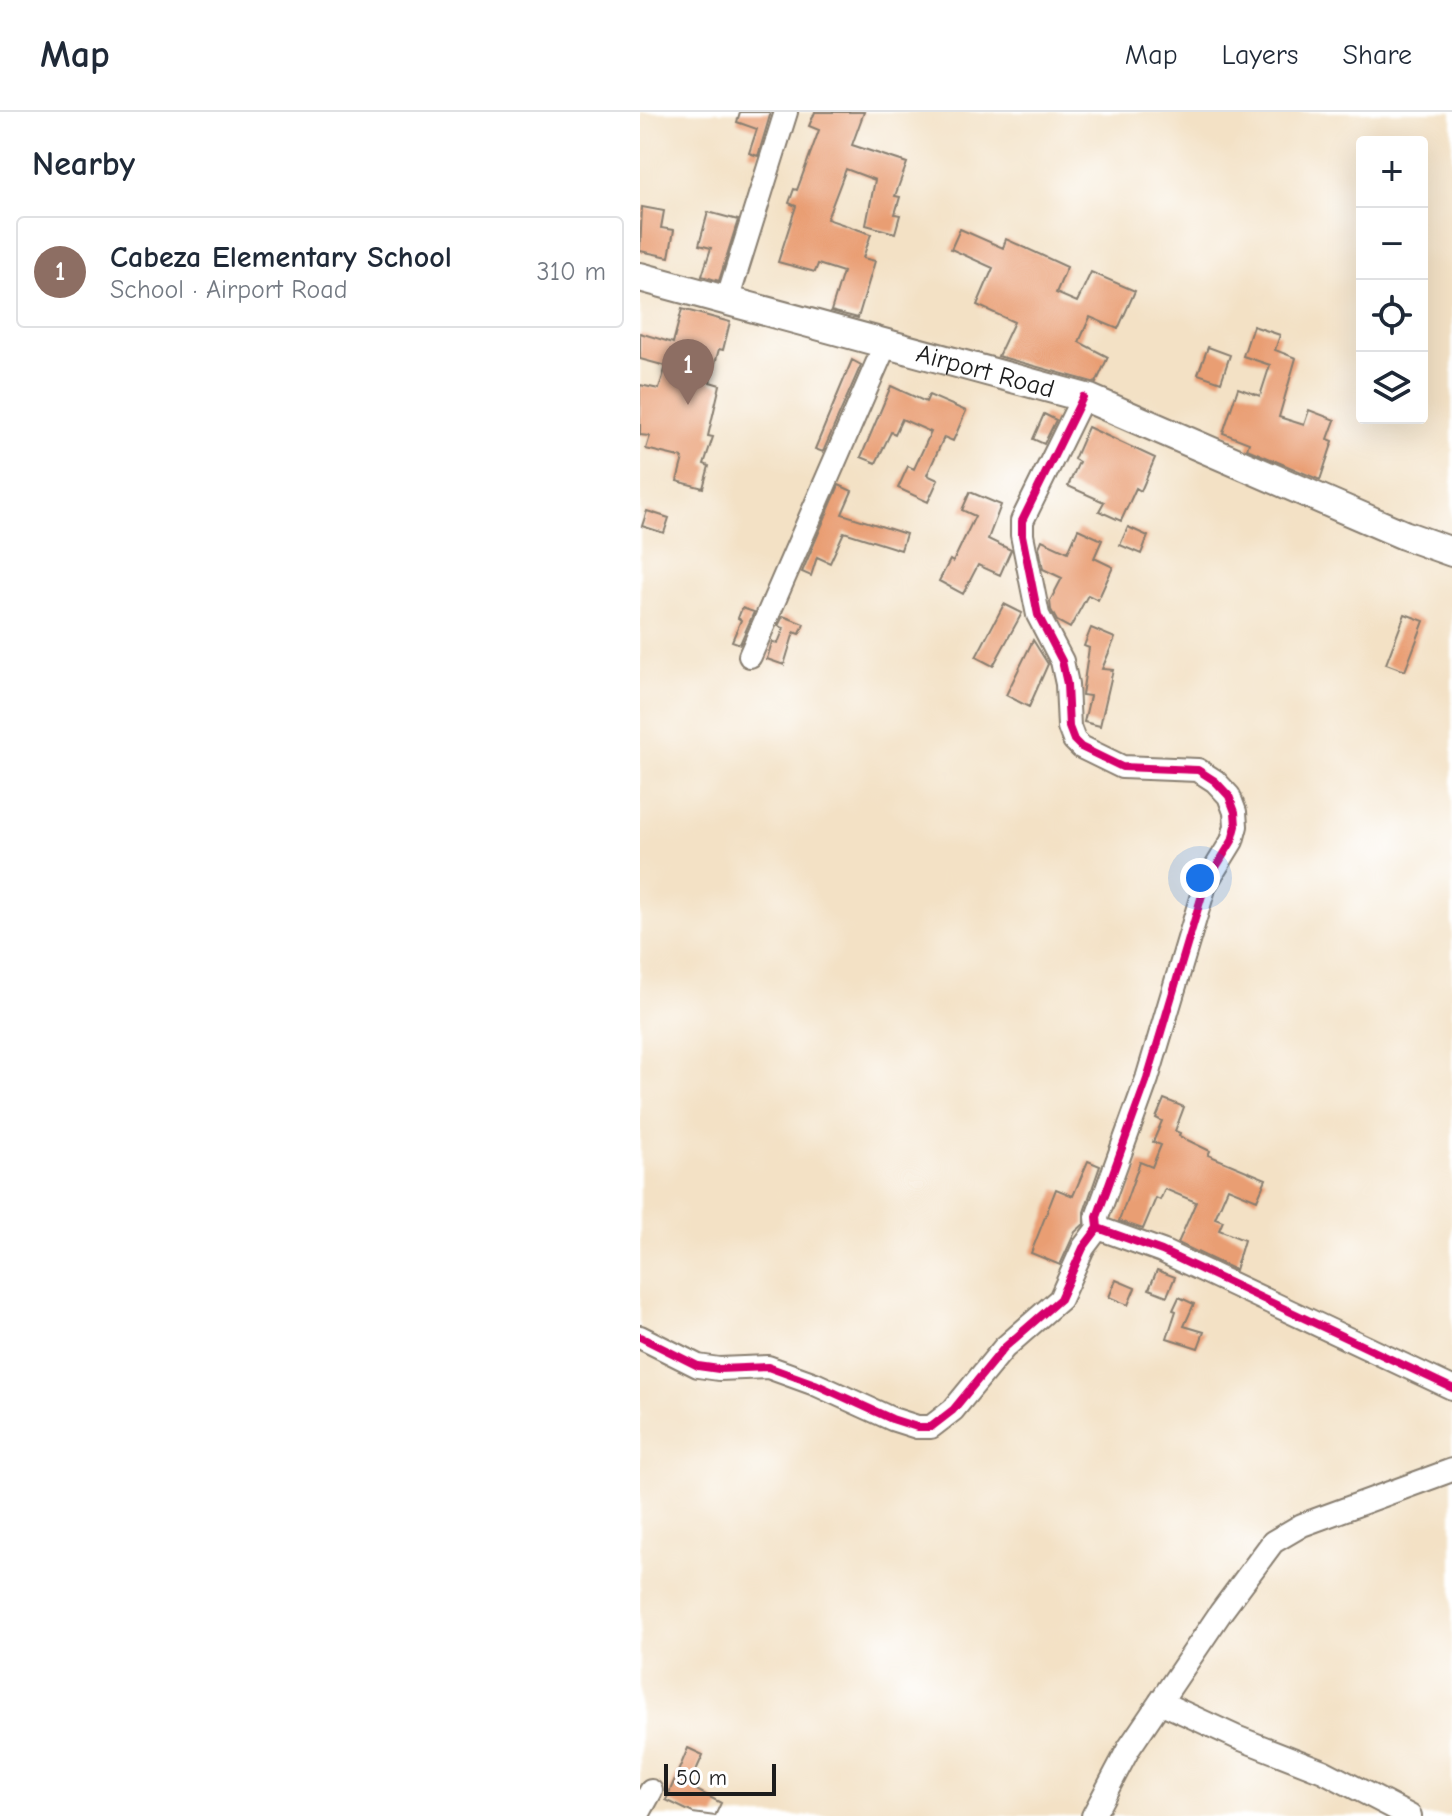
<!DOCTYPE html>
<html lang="en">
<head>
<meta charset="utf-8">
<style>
  body { margin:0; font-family:"Comic Neue",sans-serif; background:#f6f6f7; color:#1f2937 }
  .controls { position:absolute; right:24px; top:24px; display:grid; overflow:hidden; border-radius:8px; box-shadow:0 8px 32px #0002 }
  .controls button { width:72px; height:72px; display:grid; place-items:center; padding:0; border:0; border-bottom:2px solid #e0e1e3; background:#fff; color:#1f2937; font:40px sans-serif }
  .scale { position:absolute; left:24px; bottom:20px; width:112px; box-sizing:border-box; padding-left:8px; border:4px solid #1c1c1c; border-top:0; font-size:22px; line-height:28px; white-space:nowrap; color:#1c1c1c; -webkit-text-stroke:6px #fff; paint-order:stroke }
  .you { position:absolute; left:560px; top:766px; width:28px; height:28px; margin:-20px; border:6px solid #fff; border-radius:50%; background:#1a73e8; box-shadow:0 0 0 12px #1a73e833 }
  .badge { display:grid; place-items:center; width:52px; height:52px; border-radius:50%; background:#d1495b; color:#fff; font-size:26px; font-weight:700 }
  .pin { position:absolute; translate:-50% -66px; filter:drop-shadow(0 2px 4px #0008) }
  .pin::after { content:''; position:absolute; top:42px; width:28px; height:24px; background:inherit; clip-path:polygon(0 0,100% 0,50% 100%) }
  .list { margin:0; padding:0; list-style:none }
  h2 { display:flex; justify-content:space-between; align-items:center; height:104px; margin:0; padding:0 32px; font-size:34px }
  h2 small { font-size:26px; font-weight:400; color:#747a83 }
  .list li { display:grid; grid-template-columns:52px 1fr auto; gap:24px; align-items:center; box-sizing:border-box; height:112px; margin:0 16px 16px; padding:0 16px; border:2px solid #e0e1e3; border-radius:8px }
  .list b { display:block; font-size:30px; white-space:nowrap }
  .list p { margin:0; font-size:26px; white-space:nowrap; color:#747a83 }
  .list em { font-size:26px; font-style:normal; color:#747a83 }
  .icon { flex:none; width:44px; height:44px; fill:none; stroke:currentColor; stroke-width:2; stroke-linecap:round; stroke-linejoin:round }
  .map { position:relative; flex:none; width:812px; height:1704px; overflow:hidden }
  header { display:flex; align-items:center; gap:48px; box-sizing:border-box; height:112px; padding:0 40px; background:#fff; border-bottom:2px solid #e0e1e3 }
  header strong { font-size:38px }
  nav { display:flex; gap:44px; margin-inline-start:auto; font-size:28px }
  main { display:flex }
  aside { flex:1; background:#fff }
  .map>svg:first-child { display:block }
</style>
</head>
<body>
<header>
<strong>Map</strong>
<nav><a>Map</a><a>Layers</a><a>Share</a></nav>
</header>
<main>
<aside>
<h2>Nearby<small></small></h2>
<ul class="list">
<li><span class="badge" style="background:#8d6e63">1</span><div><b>Cabeza Elementary School</b><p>School · Airport Road</p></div><em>310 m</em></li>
</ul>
</aside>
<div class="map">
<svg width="812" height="1704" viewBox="0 0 812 1704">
  <rect width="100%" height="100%" fill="#fff"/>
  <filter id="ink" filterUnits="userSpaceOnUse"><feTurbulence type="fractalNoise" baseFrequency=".0125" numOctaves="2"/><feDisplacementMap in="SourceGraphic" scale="16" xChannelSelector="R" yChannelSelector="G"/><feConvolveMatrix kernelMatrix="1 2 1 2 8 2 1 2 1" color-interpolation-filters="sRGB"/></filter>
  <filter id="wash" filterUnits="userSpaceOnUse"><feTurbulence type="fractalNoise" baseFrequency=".006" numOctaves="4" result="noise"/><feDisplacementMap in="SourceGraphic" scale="32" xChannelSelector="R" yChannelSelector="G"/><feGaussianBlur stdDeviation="1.8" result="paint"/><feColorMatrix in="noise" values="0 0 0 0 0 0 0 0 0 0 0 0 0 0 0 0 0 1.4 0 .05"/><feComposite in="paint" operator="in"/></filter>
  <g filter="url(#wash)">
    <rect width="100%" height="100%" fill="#f3e1c5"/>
    <g id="blocks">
      <path fill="#e99e73" d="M 100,0 L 131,0 L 118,44 L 109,41 L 117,17 L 97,10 Z
        M 175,0 L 224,0 L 212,33 L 267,51 L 255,84 L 260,85 L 255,102 L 260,103 L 255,121 L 226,113 L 235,68 L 206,57 L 187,107 L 231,122 L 223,146 L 235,149 L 218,206 L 191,199 L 203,160 L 178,152 L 175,160 L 138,150 L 156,94 L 149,91 L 154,77 L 157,78 L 179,18 L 169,14 Z
        M 2,95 L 24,99 L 21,116 L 34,118 L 29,145 L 0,139 Z
        M 68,100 L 98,108 L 79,169 L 62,164 L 71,136 L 59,133 Z
        M 320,117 L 363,136 L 366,127 L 427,155 L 416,181 L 437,190 L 451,160 L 495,179 L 478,217 L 450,205 L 439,230 L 468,245 L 456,271 L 358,244 L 374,210 L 337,193 L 353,156 L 311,137 Z
        M 42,197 L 90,210 L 83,238 L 79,237 L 70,270 L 80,273 L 68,324 L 73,325 L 64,352 L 69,354 L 63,376 L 37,369 L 43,346 L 6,337 L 10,324 L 0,323 L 0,273 L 19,277 L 26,254 L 0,247 L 0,221 L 33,231 Z
        M 613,214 L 640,223 L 635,238 L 656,246 L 639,305 L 664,313 L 669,298 L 695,308 L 688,327 L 693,329 L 680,368 L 607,337 L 609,331 L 583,321 L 598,276 L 620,284 L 630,253 L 603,244 Z
        M 568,235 L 590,243 L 581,270 L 558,262 Z
        M 212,248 L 221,253 L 183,340 L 175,337 Z
        M 251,274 L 286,290 L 289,283 L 326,299 L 313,329 L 304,325 L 287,363 L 298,368 L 288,390 L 258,376 L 268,354 L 274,357 L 291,320 L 262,307 L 255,322 L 251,320 L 236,351 L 221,345 Z
        M 404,302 L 416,308 L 404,332 L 393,327 Z
        M 448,315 L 515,346 L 501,379 L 496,376 L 481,409 L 459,399 L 464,390 L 428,374 L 439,350 L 434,347 Z
        M 199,373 L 212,379 L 202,402 L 266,422 L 261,438 L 204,420 L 190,451 L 177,445 L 171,464 L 162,460 Z
        M 330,380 L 361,393 L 348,427 L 371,438 L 360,463 L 338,453 L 323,482 L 299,469 L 310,448 L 313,450 L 335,404 L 322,398 Z
        M 7,399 L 29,406 L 24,421 L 2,414 Z
        M 488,415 L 508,424 L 501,442 L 480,433 Z
        M 438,417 L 462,428 L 454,446 L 473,455 L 458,488 L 448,483 L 430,516 L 417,509 L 411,498 L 410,489 L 422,466 L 403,457 L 399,435 L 402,428 L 428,440 Z
        M 364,492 L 382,501 L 353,554 L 336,545 Z
        M 102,496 L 114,500 L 100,532 L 92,529 L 101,508 L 98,506 Z
        M 765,502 L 784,509 L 765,559 L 746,552 Z
        M 143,504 L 164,512 L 160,522 L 154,520 L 144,553 L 127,547 L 132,530 L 138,531 L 144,516 L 138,514 Z
        M 451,516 L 475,526 L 462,557 L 473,558 L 460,614 L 444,610 L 450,584 L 442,583 L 449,536 L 444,534 Z
        M 393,528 L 408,552 L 389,595 L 366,583 Z
        M 524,987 L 544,995 L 535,1019 L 540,1021 L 539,1024 L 570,1039 L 568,1043 L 626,1067 L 617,1088 L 588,1076 L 575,1106 L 583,1109 L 579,1118 L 604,1128 L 595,1158 L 538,1131 L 556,1090 L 525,1077 L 520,1088 L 516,1086 L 503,1117 L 479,1109 L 500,1050 L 512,1055 L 521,1033 L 513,1030 L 522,1009 L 516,1006 Z
        M 448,1049 L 460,1054 L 444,1100 L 444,1112 L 435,1120 L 420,1153 L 391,1141 L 416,1077 L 433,1084 Z
        M 517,1158 L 535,1165 L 527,1184 L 509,1177 Z
        M 476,1168 L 495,1176 L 488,1193 L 469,1185 Z
        M 539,1185 L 554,1192 L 544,1214 L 564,1220 L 558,1236 L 527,1226 L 536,1199 L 533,1198 Z
        M 48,1636 L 63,1643 L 49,1674 L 81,1691 L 75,1704 L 53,1701 L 26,1688 Z"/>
    </g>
  </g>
  <g filter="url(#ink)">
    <use href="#blocks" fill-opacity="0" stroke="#887e70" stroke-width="2"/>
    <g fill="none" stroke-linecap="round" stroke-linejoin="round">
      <defs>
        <path id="minor" d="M 87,189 L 146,0
          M 443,285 L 382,409 L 382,423 L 398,503 L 422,549 L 427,572 L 429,615 L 434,628 L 441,635 L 482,655 L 558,658 L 575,669 L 589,684 L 595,700 L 596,714 L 592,729 L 565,773 L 507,967 L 457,1105 L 458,1116 L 522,1139 L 812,1276
          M 110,544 L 246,231
          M 0,1225 L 58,1254 L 79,1257 L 128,1255 L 175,1272 L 252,1307 L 277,1315 L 291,1315 L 313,1298 L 364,1236 L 420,1187 L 443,1136 L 458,1116
          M 520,1590 L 596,1625 L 683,1659 L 770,1704
          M 0,1699 L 11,1679
          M 453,1704 L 489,1636 L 581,1500 L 633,1430 L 662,1413 L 812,1358"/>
        <g id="major">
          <path id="s1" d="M 0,165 L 450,287 L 764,423 L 812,440"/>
        </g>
      </defs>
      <use href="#minor" stroke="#887e70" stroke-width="26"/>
      <use href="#major" stroke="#887e70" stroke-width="32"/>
      <use href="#minor" stroke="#fff" stroke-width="22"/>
      <use href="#major" stroke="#fff" stroke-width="28"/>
      <defs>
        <path id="cycleway" d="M 443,285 L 382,409 L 382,423 L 398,503 L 422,549 L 427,572 L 429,615 L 434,628 L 441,635 L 482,655 L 558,658 L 575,669 L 589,684 L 595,700 L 596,714 L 592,729 L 565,773 L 507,967 L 457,1105 L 458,1116 L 522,1139 L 812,1276
          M 0,1225 L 58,1254 L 79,1257 L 128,1255 L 175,1272 L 252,1307 L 277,1315 L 291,1315 L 313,1298 L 364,1236 L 420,1187 L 443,1136 L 458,1116"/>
      </defs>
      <use href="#cycleway" stroke="#fff" stroke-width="13"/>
      <use href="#cycleway" stroke="#d6006c" stroke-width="8"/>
    </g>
  </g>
  <g text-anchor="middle" stroke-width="7" stroke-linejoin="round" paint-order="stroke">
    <g font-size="26" fill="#1c1c1c" stroke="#fff">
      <text dy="9" stroke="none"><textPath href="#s1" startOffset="358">Airport Road</textPath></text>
    </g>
  </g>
</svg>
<div class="controls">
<button>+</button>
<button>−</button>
<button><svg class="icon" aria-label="locate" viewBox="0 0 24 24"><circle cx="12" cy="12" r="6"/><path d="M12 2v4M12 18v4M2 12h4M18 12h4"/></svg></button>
<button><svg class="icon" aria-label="layers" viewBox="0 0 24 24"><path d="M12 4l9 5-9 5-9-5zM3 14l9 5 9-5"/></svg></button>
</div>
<div class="scale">50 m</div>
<div class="you"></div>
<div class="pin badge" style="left:48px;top:293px;background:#8d6e63">1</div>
</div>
</main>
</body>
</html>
